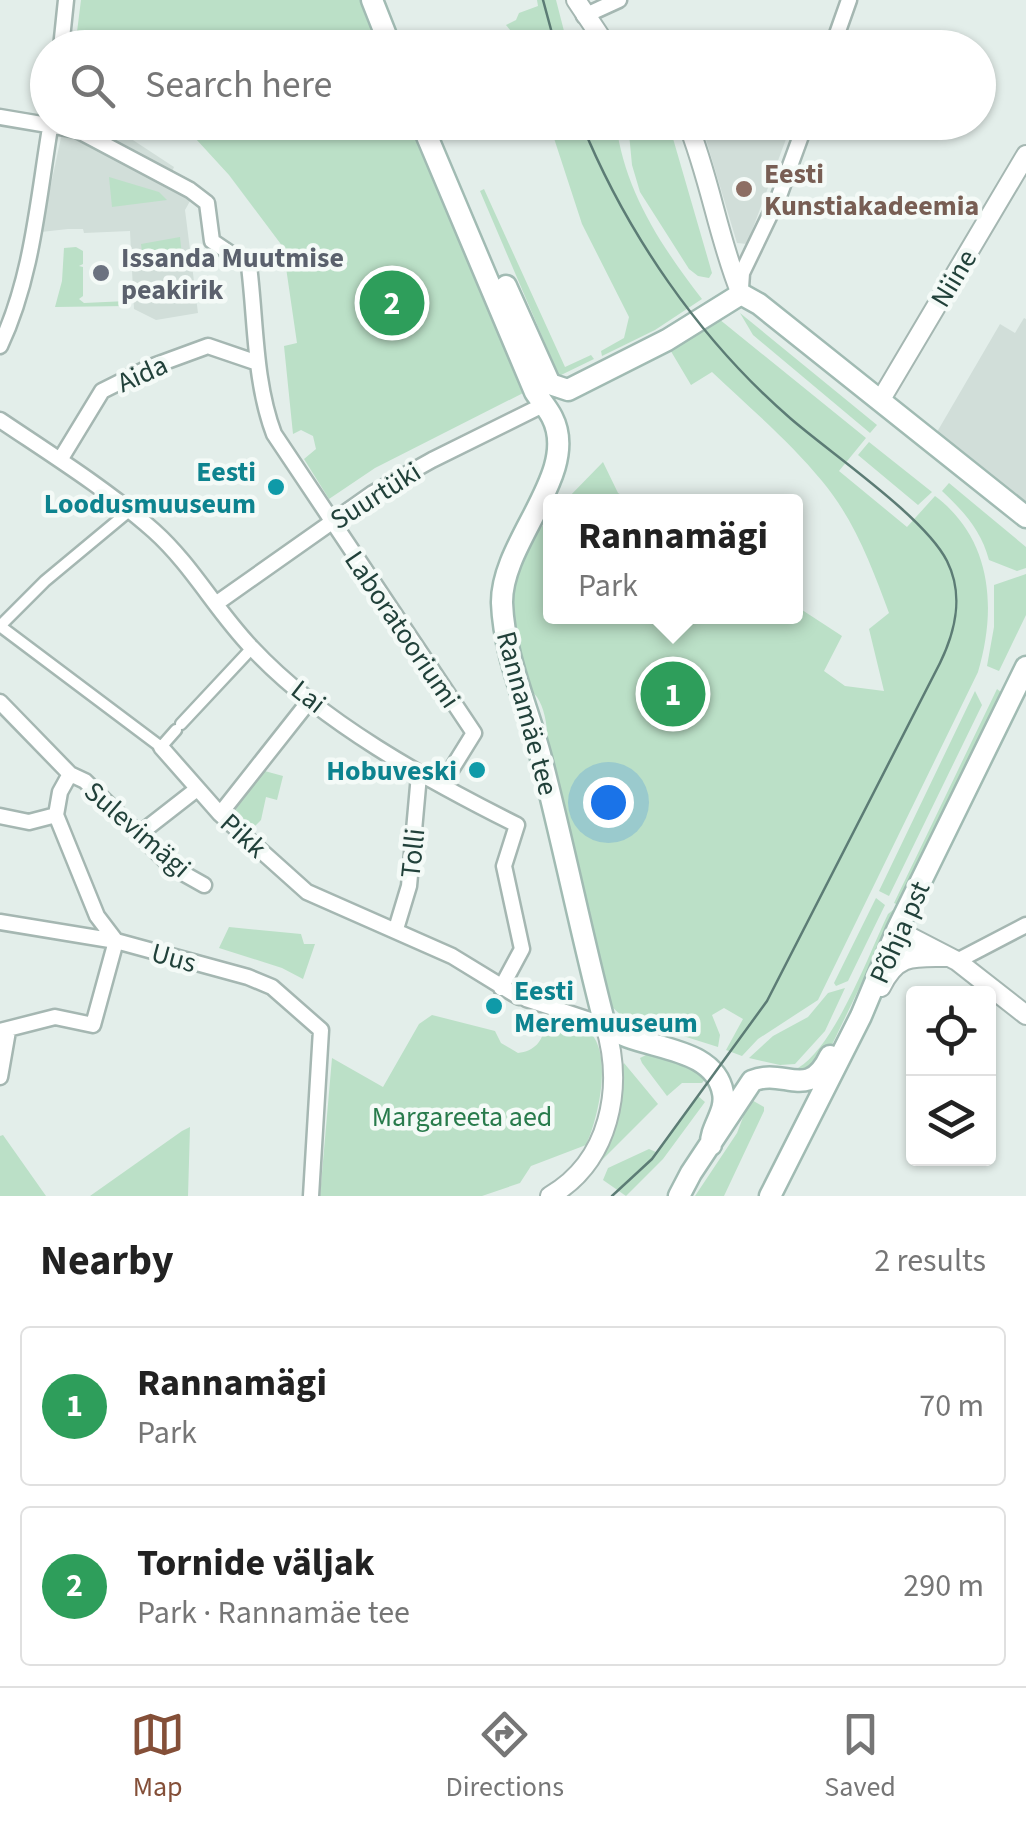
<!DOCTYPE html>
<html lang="en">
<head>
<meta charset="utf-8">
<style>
  body { margin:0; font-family:"Source Sans 3",sans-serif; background:#f2f2f2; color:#222 }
  .controls { position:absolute; right:30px; bottom:30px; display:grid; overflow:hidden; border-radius:10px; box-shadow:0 2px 8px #0004 }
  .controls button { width:90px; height:90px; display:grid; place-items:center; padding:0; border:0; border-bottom:2px solid #e0e0e0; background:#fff; color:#222; font:50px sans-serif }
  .you { position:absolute; left:608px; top:802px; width:35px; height:35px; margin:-25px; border:8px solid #fff; border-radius:50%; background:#1a73e8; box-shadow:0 0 0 15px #1a73e833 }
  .badge { display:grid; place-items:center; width:65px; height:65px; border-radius:50%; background:#844f38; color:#fff; font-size:32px; font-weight:700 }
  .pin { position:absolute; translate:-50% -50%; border:5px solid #fff; box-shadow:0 2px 10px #0006 }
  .popup { position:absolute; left:543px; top:494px; width:260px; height:130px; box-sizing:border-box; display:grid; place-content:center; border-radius:10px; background:#fff; filter:drop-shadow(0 2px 8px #0005); font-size:32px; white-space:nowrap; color:#767676 }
  .popup b { font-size:38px; color:#222 }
  .popup::after { content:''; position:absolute; left:50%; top:100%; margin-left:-20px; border:20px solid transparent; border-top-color:#fff }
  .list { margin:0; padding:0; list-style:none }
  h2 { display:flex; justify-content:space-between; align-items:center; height:130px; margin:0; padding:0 40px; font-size:42px }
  h2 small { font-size:32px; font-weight:400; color:#767676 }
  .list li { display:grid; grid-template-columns:65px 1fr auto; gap:30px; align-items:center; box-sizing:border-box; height:160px; margin:0 20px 20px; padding:0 20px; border:2px solid #e0e0e0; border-radius:10px }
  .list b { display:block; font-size:38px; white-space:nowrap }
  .list p { margin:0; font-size:32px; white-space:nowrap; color:#767676 }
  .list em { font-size:32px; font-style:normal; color:#767676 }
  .icon { flex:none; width:55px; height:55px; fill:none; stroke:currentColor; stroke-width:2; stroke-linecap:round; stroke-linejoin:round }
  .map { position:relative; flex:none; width:1026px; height:1196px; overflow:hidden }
  .search { position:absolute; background:#fff; box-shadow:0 2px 8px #0004; left:30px; right:30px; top:30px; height:110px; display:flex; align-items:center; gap:25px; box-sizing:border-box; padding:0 35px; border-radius:55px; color:#767676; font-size:38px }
  .sheet { height:490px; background:#fff }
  nav { display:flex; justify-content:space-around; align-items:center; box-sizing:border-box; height:140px; border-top:2px solid #e0e0e0; background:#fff; font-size:28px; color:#767676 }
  nav a { display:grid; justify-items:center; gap:5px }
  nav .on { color:#844f38 }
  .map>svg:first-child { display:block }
</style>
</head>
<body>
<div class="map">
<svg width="1026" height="1196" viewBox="0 0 1026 1196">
  <rect width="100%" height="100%" fill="#e3eeea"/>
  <path fill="#d1ded9" d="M 64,123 L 107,123 L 174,167 L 172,172 L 198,187 L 185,210 L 198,313 L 156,320 L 134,309 L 130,231 L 84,233 L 83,229 L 68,229 L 41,232 Z
    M 701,123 L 792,123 L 747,244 L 737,243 Z
    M 1024,318 L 1026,319 L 1026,504 L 937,432 L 1000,324 L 1015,333 Z"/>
  <path fill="#bbe0c7" d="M 81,0 L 363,0 L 383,48 L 75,48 Z
    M 537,0 L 556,0 L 564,31 L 579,47 L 524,47 L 506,25 L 516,20 L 519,13 L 538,6 Z
    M 168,123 L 416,123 L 529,390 L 375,468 L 329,499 L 304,459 L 316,449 L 313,436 L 301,430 L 293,434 L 284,346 L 297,343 L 283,247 L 229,175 L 196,139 Z
    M 549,123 L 616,123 C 624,190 661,246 702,299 L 655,330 L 602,356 L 601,351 L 624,338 L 629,317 L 582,224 Z
    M 628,123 L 661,123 L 672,135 L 712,273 L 709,278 L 698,276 L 689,269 L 640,192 L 632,165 Z
    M 109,177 L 159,192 L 167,200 L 112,207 Z
    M 484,189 L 565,367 L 591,355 L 594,359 L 559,376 L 480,191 Z
    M 180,237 L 183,264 L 144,268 L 141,244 Z
    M 76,247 L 83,251 L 83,264 L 79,266 L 83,267 L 83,296 L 79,299 L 84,303 L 127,301 L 126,306 L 55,307 L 62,281 L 64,248 Z
    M 740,313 L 877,425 L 870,433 L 753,335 Z
    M 719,319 L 866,438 L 839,471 L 907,527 L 935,496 C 992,539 997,608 978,672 L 818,1000 L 758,1039 L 742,1056 L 726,1050 L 743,1019 L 724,1008 L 712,1015 L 720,1035 L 718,1047 L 623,1017 L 611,1006 L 547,743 C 548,728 545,709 537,697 C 530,688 532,696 528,685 C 502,622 504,568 550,517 L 550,616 L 796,616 L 796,606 L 842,636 L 824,671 L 845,686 L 884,691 L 869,629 L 889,613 C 872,567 854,519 822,481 C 790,442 749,407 712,372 L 691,385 L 669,348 Z
    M 869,442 L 932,492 L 918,505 L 858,455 Z
    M 603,462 L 618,493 L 632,501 L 565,501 Z
    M 949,483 L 1026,547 L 1026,568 L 1017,571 L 989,560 C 981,530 964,512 942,491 Z
    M 1026,574 L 1026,615 L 999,671 L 987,666 L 994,627 L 994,585 Z
    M 997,689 L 1001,692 L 900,906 L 894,903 Z
    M 975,691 L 982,705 L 889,896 L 879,891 Z
    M 261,770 L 283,776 L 277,800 L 266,797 L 261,820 L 252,829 L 230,807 Z
    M 876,898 L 885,905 L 848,981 L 836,986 L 834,983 Z
    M 893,910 L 896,912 L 827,1055 L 799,1075 L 798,1068 C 835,1046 869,954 888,914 Z
    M 229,927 L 301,934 L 304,944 L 315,944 L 303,979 L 282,968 L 219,948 Z
    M 845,988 L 825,1031 L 795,1064 L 780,1065 L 749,1058 L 773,1036 L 808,1017 L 828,993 Z
    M 432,1015 L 495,1031 L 501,1043 L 518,1053 C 537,1051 547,1037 543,1018 L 548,1015 C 559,1019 576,1022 586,1029 C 615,1049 598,1119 586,1145 L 531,1166 L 520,1183 L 482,1196 L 320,1196 L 332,1058 L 383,1087 L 419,1024 Z
    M 648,1054 L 683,1065 L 707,1077 L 702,1083 L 682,1083 L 667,1096 L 642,1063 L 640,1058 Z
    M 624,1063 L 658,1104 L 590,1172 L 619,1073 Z
    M 698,1096 L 705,1102 L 663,1159 L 626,1196 L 603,1180 L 608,1168 L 649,1149 L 656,1152 Z
    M 750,1099 L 764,1107 L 764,1111 L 724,1196 L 695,1196 L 737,1133 Z
    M 190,1127 L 188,1196 L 90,1196 L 182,1131 Z
    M 3,1135 L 46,1196 L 0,1196 L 0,1136 Z"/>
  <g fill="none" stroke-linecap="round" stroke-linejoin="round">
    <defs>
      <path id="pedestrian" d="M 0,626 L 161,747 L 176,730
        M 0,626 L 45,581 L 128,512
        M 181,724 L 252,648"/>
      <path id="minor" d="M 584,16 L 619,0
        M 61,48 L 66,0
        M 832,48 L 849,0
        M 0,117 L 77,130 L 190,190 L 207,203 L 212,241 L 249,266 C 256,321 254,381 274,434 L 474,733 L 443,783
        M 741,288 L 742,273 L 779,196 L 806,122
        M 0,346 C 33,276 38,198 51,122
        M 0,420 C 52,455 108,490 154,531 C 192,565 217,612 252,648 C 321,722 427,780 517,825 L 504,866 L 522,949 L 501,988
        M 60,460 L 102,391 L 148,368 L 208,346 L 258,363
        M 217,603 L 373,493 L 432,460 L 543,405
        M 0,702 L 70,774 L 85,781 L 172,867 L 204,885
        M 161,747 L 220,814 L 307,892 L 452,956 L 519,997
        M 220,814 L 310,700
        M 0,816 L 29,822 L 56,815
        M 138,835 L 197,789
        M 0,922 L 116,941 L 248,977 L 272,987 L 321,1030 L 311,1196
        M 396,929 L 409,886 L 419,775
        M 957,961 L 1026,925
        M 526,999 L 605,1025
        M 0,1031 L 55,1017 L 93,1025 L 116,941 L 97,916 L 56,815 L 60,792 L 70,774
        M 0,1077 L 8,1031"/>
      <path id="tertiary" d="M 576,0 L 608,48
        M 687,122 C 710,178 718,238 741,294
        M 880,401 L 1026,155
        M 897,930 L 957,961 L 1026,1015
        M 881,987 C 897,954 913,957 946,957
        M 550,1196 C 610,1161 624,1088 605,1025"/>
      <path id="secondary" d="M 372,0 L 391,48
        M 421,122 L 535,392 C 541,401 548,409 552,417 C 581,473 501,541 502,603 C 504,656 528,708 541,758 C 564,847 582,937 605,1025 C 638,1051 714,1043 723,1093 C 727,1112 710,1127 711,1145
        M 506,286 L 550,384 L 568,390 L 667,340 L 741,294 L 759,304 L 1026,517
        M 679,1196 L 691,1173 L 752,1081 C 784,1067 808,1102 830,1056
        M 770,1196 L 861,1016 L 897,930 L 1026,667"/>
    </defs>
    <use href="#pedestrian" stroke="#a5b7b2" stroke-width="15"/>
    <use href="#minor" stroke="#a5b7b2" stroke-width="19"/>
    <use href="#tertiary" stroke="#a5b7b2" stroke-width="22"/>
    <use href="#secondary" stroke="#a1bbb3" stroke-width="25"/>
    <use href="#pedestrian" stroke="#fff" stroke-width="10"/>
    <use href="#minor" stroke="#fff" stroke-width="14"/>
    <use href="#tertiary" stroke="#fff" stroke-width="18"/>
    <use href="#secondary" stroke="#fff" stroke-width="20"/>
    <path stroke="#5c7c75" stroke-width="2.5" d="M 543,0 L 556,48
      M 581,122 C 626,233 700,340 790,418 C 830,453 925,517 947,561 C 964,595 956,630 940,663 L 767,1001 L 652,1159 L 612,1196"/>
  </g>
  <circle fill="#8d6e63" stroke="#f4faf7" stroke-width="4" cx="744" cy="189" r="10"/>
  <circle fill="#6b7280" stroke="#f4faf7" stroke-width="4" cx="101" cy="273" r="10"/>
  <g fill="#0f9aa8" stroke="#f4faf7" stroke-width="4">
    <circle cx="276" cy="487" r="10"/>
    <circle cx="477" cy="770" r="10"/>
    <circle cx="494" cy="1006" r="10"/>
  </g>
  <g text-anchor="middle" stroke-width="9" stroke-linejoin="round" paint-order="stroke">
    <g font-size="28" font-weight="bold" fill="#785e54" stroke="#f4faf7" text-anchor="start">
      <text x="764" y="183">Eesti<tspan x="764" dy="32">Kunstiakadeemia</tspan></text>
    </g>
    <g font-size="28" font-weight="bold" fill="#5b616d" stroke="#f4faf7" text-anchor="start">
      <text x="121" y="267">Issanda Muutmise<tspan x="121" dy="32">peakirik</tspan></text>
    </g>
    <g font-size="28" fill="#21413a" stroke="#f4faf7">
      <text transform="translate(953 278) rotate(-59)" y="10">Niine</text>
      <text transform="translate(142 373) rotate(-24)" y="10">Aida</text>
      <text transform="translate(375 495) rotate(-32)" y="10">Suurtüki</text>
      <text transform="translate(403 629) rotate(56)" y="10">Laboratooriumi</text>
      <text transform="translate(309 696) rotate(38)" y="10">Lai</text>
      <text transform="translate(528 713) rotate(75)" y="10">Rannamäe tee</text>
      <text transform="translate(138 829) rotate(41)" y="10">Sulevimägi</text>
      <text transform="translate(244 835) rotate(42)" y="10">Pikk</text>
      <text transform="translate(412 853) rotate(-84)" y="10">Tolli</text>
      <text transform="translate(899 932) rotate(-66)" y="10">Põhja pst</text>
      <text transform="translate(174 957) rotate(15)" y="10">Uus</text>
    </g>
    <g font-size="28" font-weight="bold" fill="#0d838f" stroke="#f4faf7" text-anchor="end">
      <text x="256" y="481">Eesti<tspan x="256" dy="32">Loodusmuuseum</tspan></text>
      <text x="457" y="780">Hobuveski</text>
      <text x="514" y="1000" text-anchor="start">Eesti<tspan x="514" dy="32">Meremuuseum</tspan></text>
    </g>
    <g font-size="28" fill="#287b4c" stroke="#f4faf7">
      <text x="462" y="1126">Margareeta aed</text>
    </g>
  </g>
</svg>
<div class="controls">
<button><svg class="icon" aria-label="locate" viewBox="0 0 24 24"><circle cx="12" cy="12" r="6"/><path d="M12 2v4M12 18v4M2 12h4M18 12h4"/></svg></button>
<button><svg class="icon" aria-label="layers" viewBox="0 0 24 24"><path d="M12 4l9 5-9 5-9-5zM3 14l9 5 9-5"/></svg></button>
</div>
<div class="you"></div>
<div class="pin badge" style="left:673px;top:694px;background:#2e9e5b">1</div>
<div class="popup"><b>Rannamägi</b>Park</div>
<div class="pin badge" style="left:392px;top:303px;background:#2e9e5b">2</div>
<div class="search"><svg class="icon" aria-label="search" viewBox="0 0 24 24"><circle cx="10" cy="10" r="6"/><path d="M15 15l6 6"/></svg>Search here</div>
</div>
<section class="sheet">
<h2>Nearby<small>2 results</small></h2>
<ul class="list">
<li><span class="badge" style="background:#2e9e5b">1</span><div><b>Rannamägi</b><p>Park</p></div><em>70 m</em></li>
<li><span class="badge" style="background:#2e9e5b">2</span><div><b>Tornide väljak</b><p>Park · Rannamäe tee</p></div><em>290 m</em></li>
</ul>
</section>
<nav>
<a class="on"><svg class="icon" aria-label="map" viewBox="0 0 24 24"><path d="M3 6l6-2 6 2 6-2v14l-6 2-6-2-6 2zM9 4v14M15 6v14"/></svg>Map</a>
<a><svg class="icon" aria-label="directions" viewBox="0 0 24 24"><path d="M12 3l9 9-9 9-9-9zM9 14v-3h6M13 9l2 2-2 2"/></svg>Directions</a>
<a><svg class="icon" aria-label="saved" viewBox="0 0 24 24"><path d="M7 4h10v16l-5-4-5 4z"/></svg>Saved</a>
</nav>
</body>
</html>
